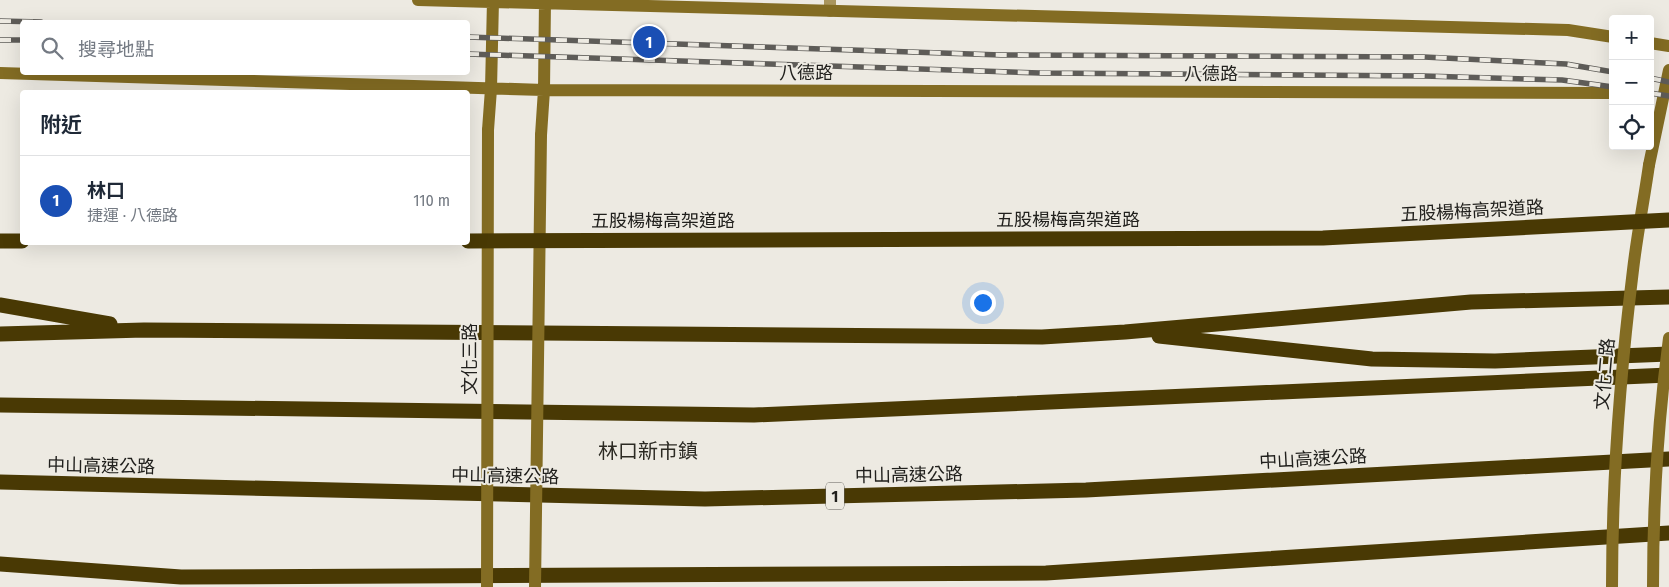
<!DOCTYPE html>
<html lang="zh-TW">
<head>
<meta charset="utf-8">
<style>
  body { margin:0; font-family:"Fira Sans Condensed","Noto Sans TC",sans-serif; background:#f6f6f7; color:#1f2937 }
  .controls { position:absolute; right:15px; top:15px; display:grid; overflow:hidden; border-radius:5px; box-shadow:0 5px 20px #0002 }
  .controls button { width:45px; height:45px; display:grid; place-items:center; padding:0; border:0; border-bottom:1px solid #e0e1e3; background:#fff; color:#1f2937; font:25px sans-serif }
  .you { position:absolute; left:982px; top:302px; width:18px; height:18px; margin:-12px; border:4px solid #fff; border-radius:50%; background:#1a73e8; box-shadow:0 0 0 8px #1a73e833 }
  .badge { display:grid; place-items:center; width:32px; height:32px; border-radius:50%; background:#2563eb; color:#fff; font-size:16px; font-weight:700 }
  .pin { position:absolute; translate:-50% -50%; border:2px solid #fff; box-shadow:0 1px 5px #0006 }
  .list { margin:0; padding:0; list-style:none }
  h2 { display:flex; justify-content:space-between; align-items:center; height:65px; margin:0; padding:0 20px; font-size:21px }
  h2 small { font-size:16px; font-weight:400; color:#747a83 }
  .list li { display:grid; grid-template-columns:32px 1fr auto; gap:15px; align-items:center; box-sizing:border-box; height:90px; padding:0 20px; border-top:1px solid #e0e1e3 }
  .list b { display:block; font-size:19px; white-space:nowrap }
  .list p { margin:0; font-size:16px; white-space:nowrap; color:#747a83 }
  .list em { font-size:16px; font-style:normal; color:#747a83 }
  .icon { flex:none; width:28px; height:28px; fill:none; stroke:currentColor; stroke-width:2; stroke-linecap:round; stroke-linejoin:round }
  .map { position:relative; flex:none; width:1669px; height:587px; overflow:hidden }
  .search { position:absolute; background:#fff; box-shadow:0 5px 20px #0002; left:20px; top:20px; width:450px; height:55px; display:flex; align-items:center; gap:12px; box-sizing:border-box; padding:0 18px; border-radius:5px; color:#747a83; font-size:19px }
  .panel { position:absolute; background:#fff; box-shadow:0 5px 20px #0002; left:20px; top:90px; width:450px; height:155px; border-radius:5px }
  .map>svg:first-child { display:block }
</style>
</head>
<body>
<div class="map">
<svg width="1669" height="587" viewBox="0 0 1669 587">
  <rect width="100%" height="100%" fill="#edeae2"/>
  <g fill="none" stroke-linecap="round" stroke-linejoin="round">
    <path stroke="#a9955d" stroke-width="12" d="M 830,0 L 830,11"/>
    <path stroke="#836c23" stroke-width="12" d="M 418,0 L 1568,30 L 1613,37
      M 1650,43 L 1669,46
      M 0,73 L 544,90 L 1613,93
      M 488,130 L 491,89 L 493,0
      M 541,135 L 544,90 L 545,0
      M 1649,165 L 1669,70"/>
    <path stroke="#493904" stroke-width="15" d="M 0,241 L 22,241
      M 0,305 L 110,324
      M 0,334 L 144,330 L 1042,337 L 1125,332 L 1471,302 L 1669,297
      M 1159,336 L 1372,359 L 1495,361 L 1669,354
      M 0,405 L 754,415 L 1669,375
      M 0,482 L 705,499 L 1086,490 L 1669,459
      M 0,564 L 181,577 L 1046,573 L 1669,533"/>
    <defs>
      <path id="rail" d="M 0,21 L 41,22
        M 468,37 L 1001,55 L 1424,57 L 1566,64 L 1613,72
        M 0,40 L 22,40
        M 468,54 L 1040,73 L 1424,76 L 1562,80 L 1613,87
        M 1650,78 L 1669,82
        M 1650,93 L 1669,96"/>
    </defs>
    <use href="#rail" stroke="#5e5c58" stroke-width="5.5"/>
    <use href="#rail" stroke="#edeae2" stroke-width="4" stroke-dasharray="11" stroke-linecap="butt"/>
    <path stroke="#836c23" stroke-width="12" d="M 487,587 L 488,130
      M 535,587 L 541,135
      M 1612,587 C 1612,481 1620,375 1633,270 C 1637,235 1644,200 1649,165
      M 1653,587 C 1653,504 1658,420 1669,338"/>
    <path stroke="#493904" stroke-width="15" d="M 468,241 L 1323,238 L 1669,220"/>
  </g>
  <g text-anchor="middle" stroke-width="4" stroke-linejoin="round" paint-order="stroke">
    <rect fill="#edeae2" stroke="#5e5d58" stroke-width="1" x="826" y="482.5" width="18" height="27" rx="4"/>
    <g font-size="16" font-weight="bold" fill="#21201d">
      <text x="835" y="502">1</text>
    </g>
    <g font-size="18" fill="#21201d" stroke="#edeae2">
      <text x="806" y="79">八德路</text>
      <text x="1211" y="80">八德路</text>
      <text transform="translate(1472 211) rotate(-3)" y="6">五股楊梅高架道路</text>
      <text x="1068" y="226">五股楊梅高架道路</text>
      <text x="663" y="227">五股楊梅高架道路</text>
      <text transform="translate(470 359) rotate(-90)" y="6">文化三路</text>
      <text transform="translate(1605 374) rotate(-85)" y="6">文化二路</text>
      <text transform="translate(1313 459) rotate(-3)" y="6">中山高速公路</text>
      <text transform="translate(101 466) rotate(1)" y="6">中山高速公路</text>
      <text transform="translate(909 475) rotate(-1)" y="6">中山高速公路</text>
      <text transform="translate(505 476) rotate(1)" y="6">中山高速公路</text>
    </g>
    <g font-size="20" fill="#2c2a23" stroke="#edeae2">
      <text x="648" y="458">林口新市鎮</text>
    </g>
  </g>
</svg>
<div class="controls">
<button>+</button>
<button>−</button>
<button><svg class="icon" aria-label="locate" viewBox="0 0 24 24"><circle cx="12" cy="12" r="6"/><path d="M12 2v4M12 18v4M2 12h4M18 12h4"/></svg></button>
</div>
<div class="you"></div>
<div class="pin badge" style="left:649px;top:42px;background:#1a4fb4">1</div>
<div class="search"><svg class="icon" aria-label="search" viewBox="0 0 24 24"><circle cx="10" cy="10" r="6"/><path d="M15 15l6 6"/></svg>搜尋地點</div>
<section class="panel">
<h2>附近<small></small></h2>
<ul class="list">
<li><span class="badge" style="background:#1a4fb4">1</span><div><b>林口</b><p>捷運 · 八德路</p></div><em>110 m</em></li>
</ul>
</section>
</div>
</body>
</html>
